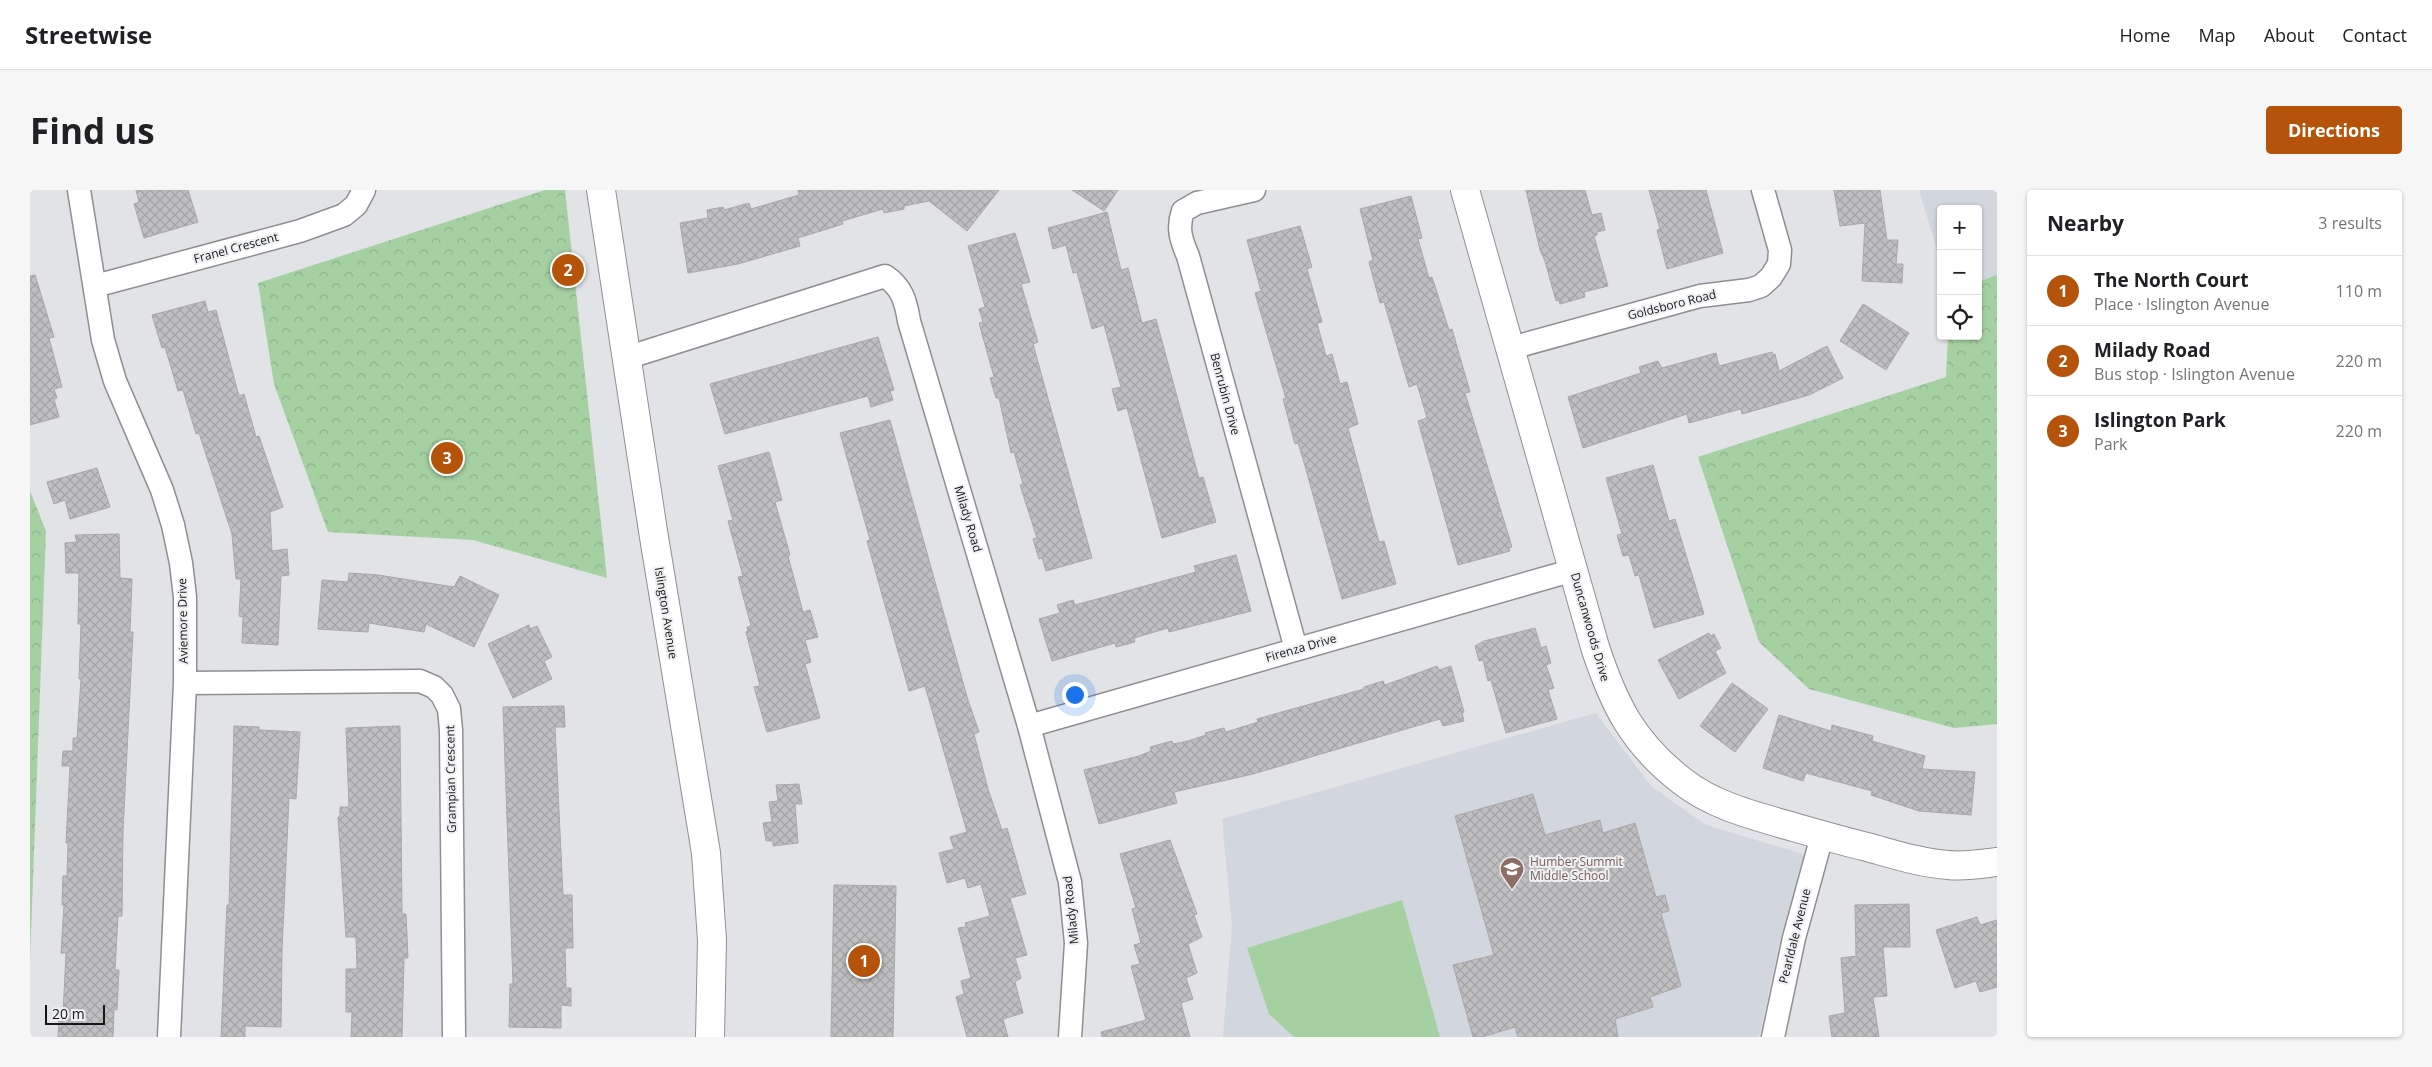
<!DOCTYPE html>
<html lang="en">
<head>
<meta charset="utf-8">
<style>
  body { margin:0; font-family:"Open Sans",sans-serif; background:#f6f6f6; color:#202124 }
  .controls { position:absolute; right:15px; top:15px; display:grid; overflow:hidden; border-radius:5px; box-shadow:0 1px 4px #0004 }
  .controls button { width:45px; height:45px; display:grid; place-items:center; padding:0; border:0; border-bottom:1px solid #e0e0e0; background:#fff; color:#202124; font:25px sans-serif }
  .scale { position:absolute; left:15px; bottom:12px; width:60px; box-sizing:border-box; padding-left:5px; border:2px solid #161617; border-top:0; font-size:14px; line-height:18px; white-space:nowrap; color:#161617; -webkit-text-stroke:4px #eff0f3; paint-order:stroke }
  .you { position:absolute; left:1044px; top:504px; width:18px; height:18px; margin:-12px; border:4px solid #fff; border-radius:50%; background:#1a73e8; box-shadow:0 0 0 8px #1a73e833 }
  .badge { display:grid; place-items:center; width:32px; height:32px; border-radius:50%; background:#b45309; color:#fff; font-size:16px; font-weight:700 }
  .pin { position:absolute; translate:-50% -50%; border:2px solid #fff; box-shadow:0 1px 5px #0006 }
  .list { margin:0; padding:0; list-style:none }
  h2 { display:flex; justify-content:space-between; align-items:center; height:65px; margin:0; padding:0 20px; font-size:21px }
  h2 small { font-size:16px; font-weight:400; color:#757577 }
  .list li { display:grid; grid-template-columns:32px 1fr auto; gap:15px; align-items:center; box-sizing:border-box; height:70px; padding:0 20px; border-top:1px solid #e0e0e0 }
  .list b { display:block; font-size:19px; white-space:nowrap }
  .list p { margin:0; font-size:16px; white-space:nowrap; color:#757577 }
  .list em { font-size:16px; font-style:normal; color:#757577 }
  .icon { flex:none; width:28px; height:28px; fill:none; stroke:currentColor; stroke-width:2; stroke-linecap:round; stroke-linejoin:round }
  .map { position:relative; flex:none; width:1967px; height:847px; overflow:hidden; border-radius:5px }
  header { display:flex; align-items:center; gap:30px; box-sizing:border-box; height:70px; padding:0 25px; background:#fff; border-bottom:1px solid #e0e0e0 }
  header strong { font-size:24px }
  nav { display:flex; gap:28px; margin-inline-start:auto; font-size:18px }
  .intro { display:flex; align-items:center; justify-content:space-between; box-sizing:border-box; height:120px; padding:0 30px }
  h1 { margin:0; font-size:35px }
  .button { padding:12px 22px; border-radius:5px; background:#b45309; color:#fff; font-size:18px; font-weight:700 }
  main { display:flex; gap:30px; padding:0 30px }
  aside { flex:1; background:#fff; border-radius:5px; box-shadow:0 1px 4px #0004 }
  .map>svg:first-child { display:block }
</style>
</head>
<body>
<header>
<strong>Streetwise</strong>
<nav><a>Home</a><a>Map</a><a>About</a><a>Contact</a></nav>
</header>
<div class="intro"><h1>Find us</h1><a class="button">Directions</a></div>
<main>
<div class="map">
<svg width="1967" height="847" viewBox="0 0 1967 847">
  <defs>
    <pattern id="park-crowns" width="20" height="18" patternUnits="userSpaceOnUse" patternTransform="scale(1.25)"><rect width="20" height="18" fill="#a5d0a2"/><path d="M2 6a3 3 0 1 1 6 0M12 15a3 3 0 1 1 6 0" fill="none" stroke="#8db28b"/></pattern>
    <pattern id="building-cross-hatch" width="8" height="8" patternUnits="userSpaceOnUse" patternTransform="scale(1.25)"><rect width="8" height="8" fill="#bfbfc2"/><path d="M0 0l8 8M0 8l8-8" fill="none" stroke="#a3a3a6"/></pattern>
  </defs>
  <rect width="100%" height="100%" fill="#e1e3e6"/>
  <path fill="#d1d6df" d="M 1889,0 L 1967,0 L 1967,85 L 1948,92 L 1948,19 L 1911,19 L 1911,73 Z
    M 1566,523 L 1621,596 L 1676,635 L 1776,665 L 1748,760 L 1729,847 L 1193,847 L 1202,736 L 1192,629 Z"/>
  <path fill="#a5d0a2" d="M 1372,710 L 1410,847 L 1264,847 L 1239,824 L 1217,758 Z"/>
  <path fill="url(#park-crowns)" d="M 515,0 L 535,0 L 577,388 L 443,350 L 298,342 L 244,194 L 228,93 Z
    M 1967,85 L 1967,534 L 1924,538 L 1779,499 L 1729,452 L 1668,267 L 1916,187 L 1918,146 L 1948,146 L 1948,92 Z
    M 0,301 L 16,341 L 0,769 Z"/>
  <path fill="url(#building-cross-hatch)" stroke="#a8a7aa" d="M 106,0 L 158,0 L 168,32 L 114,48 L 104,14 L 109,12 Z
    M 768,0 L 969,0 L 937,41 L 899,11 L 874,16 L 874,19 L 854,23 L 853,19 L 812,31 L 813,34 L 768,48 L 770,56 L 708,74 L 658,83 L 650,33 L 678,28 L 677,20 L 693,17 L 694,20 L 719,13 L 721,19 L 769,5 Z
    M 1042,0 L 1088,0 L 1074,21 Z
    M 1496,0 L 1555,0 L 1562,25 L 1571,23 L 1575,40 L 1567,42 L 1567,45 L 1564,46 L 1578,96 L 1554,102 L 1555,107 L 1530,114 L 1529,110 L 1526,111 L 1515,71 L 1510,60 Z
    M 1619,0 L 1676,0 L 1693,63 L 1637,79 L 1627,40 L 1630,39 Z
    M 1804,0 L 1850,0 L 1857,50 L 1868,50 L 1866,74 L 1873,74 L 1872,93 L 1832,91 L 1835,33 L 1810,36 Z
    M 1381,6 L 1392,48 L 1388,49 L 1399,88 L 1402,87 L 1419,140 L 1422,139 L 1440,202 L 1435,203 L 1482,357 L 1479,358 L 1480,361 L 1428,375 L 1388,231 L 1397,228 L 1387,194 L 1379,197 L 1354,112 L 1350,113 L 1339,72 L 1343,70 L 1330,19 Z
    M 1077,22 L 1091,80 L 1098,78 L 1112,133 L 1126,129 L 1169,288 L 1173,287 L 1186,332 L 1132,348 L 1097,218 L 1088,221 L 1082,199 L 1091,197 L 1074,135 L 1062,139 L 1047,82 L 1043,83 L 1036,55 L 1023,59 L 1018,38 Z
    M 1270,36 L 1282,77 L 1277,79 L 1292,132 L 1287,133 L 1296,166 L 1302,164 L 1310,194 L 1317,192 L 1328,234 L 1318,238 L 1349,352 L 1354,351 L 1366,394 L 1312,409 L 1273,269 L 1268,253 L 1265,254 L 1253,209 L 1256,209 L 1225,103 L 1231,101 L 1217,50 Z
    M 985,43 L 1000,92 L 991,94 L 1008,152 L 1003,154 L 1062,368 L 1016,381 L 1012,368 L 1009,369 L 1003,349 L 1007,348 L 990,295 L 993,294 L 984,262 L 981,263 L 969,208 L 966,208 L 960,188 L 964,187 L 949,133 L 953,132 L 949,119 L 955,117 L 938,56 Z
    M 5,85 L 24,147 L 19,148 L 32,197 L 24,199 L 27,208 L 24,209 L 29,227 L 0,235 L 0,86 Z
    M 175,111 L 178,122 L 186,120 L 209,206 L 214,204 L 226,247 L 229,246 L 253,317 L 240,322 L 242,361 L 257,359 L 259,385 L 251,386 L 248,455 L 212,453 L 213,427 L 209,426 L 211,389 L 206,389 L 202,344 L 169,243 L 166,244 L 153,200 L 148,201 L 135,157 L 132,158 L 122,125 Z
    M 1833,114 L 1879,143 L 1856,180 L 1810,151 Z
    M 848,147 L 864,200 L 860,201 L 863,210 L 841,217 L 838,206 L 695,244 L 680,194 Z
    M 1797,156 L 1813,188 L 1779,205 L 1712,224 L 1711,219 L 1659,233 L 1657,224 L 1553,258 L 1538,207 L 1611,183 L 1609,177 L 1628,171 L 1632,178 L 1686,163 L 1689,176 L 1742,162 L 1743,165 L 1745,164 L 1749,181 Z
    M 860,230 L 937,507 L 949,542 L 944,544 L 958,599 L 972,640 L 977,638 L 996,704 L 980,708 L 997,765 L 985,768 L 991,788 L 985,792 L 993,823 L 973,829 L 978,847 L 937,847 L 926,807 L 934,804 L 931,791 L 941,788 L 928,738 L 936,737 L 935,733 L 960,726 L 951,694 L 938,698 L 935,688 L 917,693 L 909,663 L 924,659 L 920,647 L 937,642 L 895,496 L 879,501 L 837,351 L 840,350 L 810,243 Z
    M 739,262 L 752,310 L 745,312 L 760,365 L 758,366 L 773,422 L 780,420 L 788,447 L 775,450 L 781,472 L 775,474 L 790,528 L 737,542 L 724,497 L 730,496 L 716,442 L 718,441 L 717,437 L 721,436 L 708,387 L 713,386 L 698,331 L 703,330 L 688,276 Z
    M 1623,275 L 1639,331 L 1645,329 L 1674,424 L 1624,438 L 1609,385 L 1605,386 L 1599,365 L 1593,366 L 1587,345 L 1592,344 L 1576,288 Z
    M 67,278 L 80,317 L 40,329 L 35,310 L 24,314 L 17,292 Z
    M 89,344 L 90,388 L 102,389 L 100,442 L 103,442 L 93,641 L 92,726 L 88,726 L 85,780 L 89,780 L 87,820 L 84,819 L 83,847 L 28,847 L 29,824 L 33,824 L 36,763 L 31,763 L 34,715 L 32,715 L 33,686 L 37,686 L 38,653 L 36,653 L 40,576 L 32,576 L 33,561 L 43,561 L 43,548 L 47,548 L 51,489 L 49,489 L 51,434 L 48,434 L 49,383 L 36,383 L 35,353 L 47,352 L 45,345 Z
    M 1206,365 L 1221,421 L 1139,442 L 1138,438 L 1104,448 L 1105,452 L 1086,457 L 1085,453 L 1022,471 L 1009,429 L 1030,423 L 1027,415 L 1043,410 L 1045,415 L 1104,399 L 1166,382 L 1164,376 Z
    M 319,383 L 348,385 L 424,397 L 430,386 L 469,405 L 444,457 L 396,434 L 394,442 L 339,433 L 338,442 L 288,439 L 292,390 L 318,392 Z
    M 499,435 L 500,439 L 507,436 L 522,467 L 514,471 L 522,489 L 483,508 L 458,454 Z
    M 1505,438 L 1511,458 L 1516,456 L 1521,473 L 1516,475 L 1524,498 L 1518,500 L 1527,529 L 1476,543 L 1461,490 L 1458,491 L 1453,470 L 1449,471 L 1445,456 L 1454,451 Z
    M 1679,443 L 1680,446 L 1684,444 L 1691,458 L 1685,461 L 1696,483 L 1649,509 L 1628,470 Z
    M 1407,476 L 1409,480 L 1421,476 L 1434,522 L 1432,523 L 1434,531 L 1413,536 L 1410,529 L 1223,584 L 1144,602 L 1147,613 L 1069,634 L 1054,580 L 1109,566 L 1121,561 L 1120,557 L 1142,551 L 1143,554 L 1158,551 L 1176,545 L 1175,543 L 1194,538 L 1196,542 L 1228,532 L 1227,529 L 1334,499 L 1334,497 L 1353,491 L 1355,495 Z
    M 1702,493 L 1738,519 L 1705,562 L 1670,536 Z
    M 534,516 L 535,537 L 525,537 L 533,705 L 542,705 L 543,758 L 535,758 L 536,798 L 541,798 L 541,816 L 531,815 L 531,838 L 479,837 L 480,794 L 483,794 L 473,517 Z
    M 1749,525 L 1801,541 L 1802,535 L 1843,546 L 1842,551 L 1895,566 L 1892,579 L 1945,582 L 1941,625 L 1889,621 L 1841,605 L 1842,601 L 1776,583 L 1773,591 L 1733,578 Z
    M 204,536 L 229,537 L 229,540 L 270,542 L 266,609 L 259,608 L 252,760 L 251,837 L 215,836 L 215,847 L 191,847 L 197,715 L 199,715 Z
    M 370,536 L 372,724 L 376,724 L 378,768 L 374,768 L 372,847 L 321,847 L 322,822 L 316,822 L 316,779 L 327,779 L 326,747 L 316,747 L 308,627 L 310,627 L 310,617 L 319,617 L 316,538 Z
    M 769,594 L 772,614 L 765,614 L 768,653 L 743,656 L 743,651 L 736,651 L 733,633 L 742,632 L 739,612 L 748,611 L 746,595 Z
    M 1503,604 L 1515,645 L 1570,630 L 1573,643 L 1605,633 L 1626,707 L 1635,705 L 1639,721 L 1631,723 L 1651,796 L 1620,807 L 1623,817 L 1585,829 L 1588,847 L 1488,847 L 1485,837 L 1452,847 L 1443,847 L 1423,775 L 1464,765 L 1425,626 Z
    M 1140,650 L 1167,724 L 1164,725 L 1172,747 L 1158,754 L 1167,783 L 1156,788 L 1163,809 L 1151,813 L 1160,847 L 1072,847 L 1071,842 L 1116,830 L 1101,776 L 1110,774 L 1104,755 L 1111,753 L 1102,719 L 1106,718 L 1090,664 Z
    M 804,695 L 866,696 L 863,847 L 801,847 Z
    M 1879,714 L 1880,757 L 1853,757 L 1857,806 L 1843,807 L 1849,847 L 1802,847 L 1799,826 L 1815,823 L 1811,768 L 1826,766 L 1825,715 Z
    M 1947,727 L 1950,735 L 1967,730 L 1967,797 L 1950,802 L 1946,791 L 1925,798 L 1906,740 Z"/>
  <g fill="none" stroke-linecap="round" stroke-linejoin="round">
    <defs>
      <path id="street" d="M 49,0 L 73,150 L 85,191 L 132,300 L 143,335 L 151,373 L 155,407 L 155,493 L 139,847
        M 1224,0 L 1167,13 L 1153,21 C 1147,38 1151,50 1158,66 L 1266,459
        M 65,96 L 270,41 L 314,25 L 326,15 L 334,0
        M 1481,158 L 1670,106 L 1719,100 L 1731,96 L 1741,87 L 1749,74 L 1750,60 L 1733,0
        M 596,168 L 855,86 C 872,97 876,112 879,131 L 999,536 L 1040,692 L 1046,753 L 1040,847
        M 155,493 L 390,491 L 404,497 L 412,505 L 419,519 L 421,540 L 424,847
        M 999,536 L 1544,380
        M 1743,847 L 1764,748 L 1792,646"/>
      <path id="secondary" d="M 571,0 L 623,341 L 676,663 L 682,750 L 680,847
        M 1435,0 L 1565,457 C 1584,515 1603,553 1652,591 C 1681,614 1718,624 1753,634 C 1781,642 1808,650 1837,657 C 1863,664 1890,673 1918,675 C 1934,677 1951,674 1967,672"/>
    </defs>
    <use href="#street" stroke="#8e8f92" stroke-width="25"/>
    <use href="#secondary" stroke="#8e8f92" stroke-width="30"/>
    <use href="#street" stroke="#fff" stroke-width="22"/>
    <use href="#secondary" stroke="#fff" stroke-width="28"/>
  </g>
  <defs>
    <symbol id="school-pin" viewBox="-11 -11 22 30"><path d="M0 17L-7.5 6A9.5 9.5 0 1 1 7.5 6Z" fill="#8d6e63" stroke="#eff0f3"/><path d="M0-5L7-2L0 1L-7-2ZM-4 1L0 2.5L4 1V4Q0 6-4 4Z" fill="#fff"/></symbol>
  </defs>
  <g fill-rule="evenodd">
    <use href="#school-pin" x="1468" y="665" width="28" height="38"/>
  </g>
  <g text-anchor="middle" stroke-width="4" stroke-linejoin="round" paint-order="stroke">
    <g font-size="12" fill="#161617" stroke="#eff0f3">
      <text transform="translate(206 58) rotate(-15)" y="4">Franel Crescent</text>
      <text transform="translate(1642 115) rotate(-14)" y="4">Goldsboro Road</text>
      <text transform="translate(1195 204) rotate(75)" y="4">Benrubin Drive</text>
      <text transform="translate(938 329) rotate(73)" y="4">Milady Road</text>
      <text transform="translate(636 423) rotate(81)" y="4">Islington Avenue</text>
      <text transform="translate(153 431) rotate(-91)" y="4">Aviemore Drive</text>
      <text transform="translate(1560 437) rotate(74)" y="4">Duncanwoods Drive</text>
      <text transform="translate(1271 458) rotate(-16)" y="4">Firenza Drive</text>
      <text transform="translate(421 589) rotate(-91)" y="4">Grampian Crescent</text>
      <text transform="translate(1041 720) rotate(-96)" y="4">Milady Road</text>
      <text transform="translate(1765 746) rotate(-76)" y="4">Pearldale Avenue</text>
    </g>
    <g font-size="12" fill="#785e54" stroke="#eff0f3" text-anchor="start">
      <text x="1500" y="676">Humber Summit<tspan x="1500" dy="14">Middle School</tspan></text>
    </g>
  </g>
</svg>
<div class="controls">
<button>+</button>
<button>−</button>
<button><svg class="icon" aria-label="locate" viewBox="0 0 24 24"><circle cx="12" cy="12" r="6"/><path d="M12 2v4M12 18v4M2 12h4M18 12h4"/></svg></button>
</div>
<div class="scale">20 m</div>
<div class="you"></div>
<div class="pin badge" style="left:834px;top:771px">1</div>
<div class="pin badge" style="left:538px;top:80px">2</div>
<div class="pin badge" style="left:417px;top:268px">3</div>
</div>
<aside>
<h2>Nearby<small>3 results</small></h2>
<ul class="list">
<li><span class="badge">1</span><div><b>The North Court</b><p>Place · Islington Avenue</p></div><em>110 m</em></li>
<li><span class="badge">2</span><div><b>Milady Road</b><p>Bus stop · Islington Avenue</p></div><em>220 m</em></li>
<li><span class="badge">3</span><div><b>Islington Park</b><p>Park</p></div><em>220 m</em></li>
</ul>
</aside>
</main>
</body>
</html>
